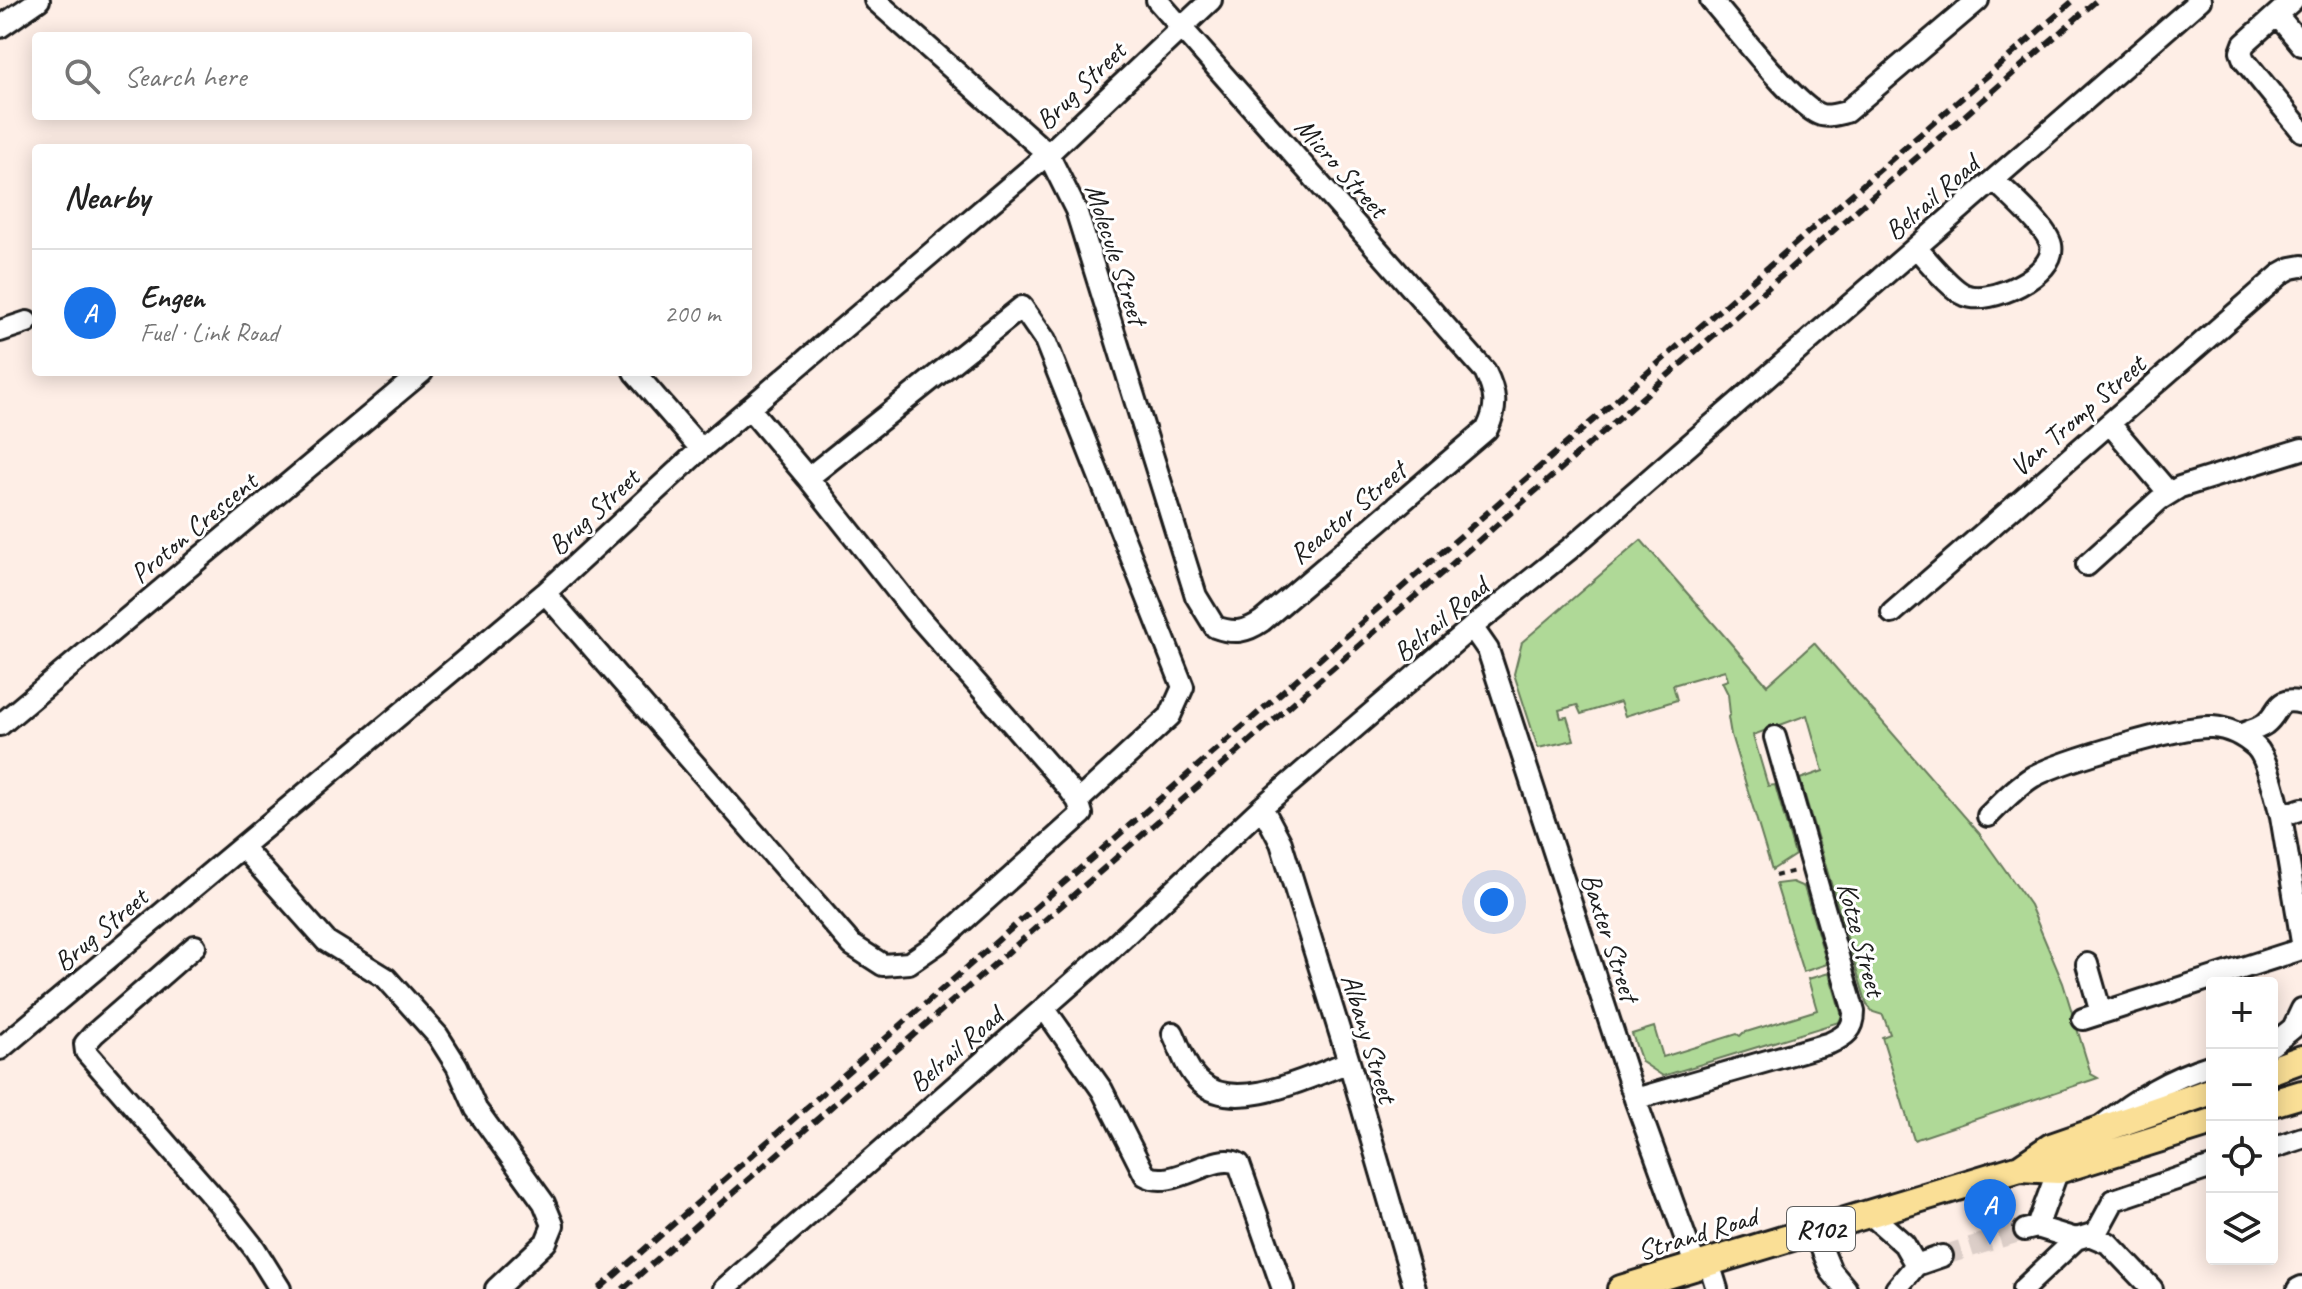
<!DOCTYPE html>
<html lang="en">
<head>
<meta charset="utf-8">
<style>
  body { margin:0; font-family:Caveat,sans-serif; background:#f2f2f2; color:#222 }
  .controls { position:absolute; right:24px; bottom:24px; display:grid; overflow:hidden; border-radius:8px; box-shadow:0 4px 20px #0003 }
  .controls button { width:72px; height:72px; display:grid; place-items:center; padding:0; border:0; border-bottom:2px solid #e0e0e0; background:#fff; color:#222; font:40px sans-serif }
  .you { position:absolute; left:1494px; top:902px; width:28px; height:28px; margin:-20px; border:6px solid #fff; border-radius:50%; background:#1a73e8; box-shadow:0 0 0 12px #1a73e833 }
  .badge { display:grid; place-items:center; width:52px; height:52px; border-radius:50%; background:#1a73e8; color:#fff; font-size:26px; font-weight:700 }
  .pin { position:absolute; translate:-50% -66px; filter:drop-shadow(0 2px 4px #0008) }
  .pin::after { content:''; position:absolute; top:42px; width:28px; height:24px; background:inherit; clip-path:polygon(0 0,100% 0,50% 100%) }
  .list { margin:0; padding:0; list-style:none }
  h2 { display:flex; justify-content:space-between; align-items:center; height:104px; margin:0; padding:0 32px; font-size:34px }
  h2 small { font-size:26px; font-weight:400; color:#767676 }
  .list li { display:grid; grid-template-columns:52px 1fr auto; gap:24px; align-items:center; box-sizing:border-box; height:128px; padding:0 32px; border-top:2px solid #e0e0e0 }
  .list b { display:block; font-size:30px; white-space:nowrap }
  .list p { margin:0; font-size:26px; white-space:nowrap; color:#767676 }
  .list em { font-size:26px; font-style:normal; color:#767676 }
  .icon { flex:none; width:44px; height:44px; fill:none; stroke:currentColor; stroke-width:2; stroke-linecap:round; stroke-linejoin:round }
  .map { position:relative; flex:none; width:2302px; height:1289px; overflow:hidden }
  .search { position:absolute; background:#fff; box-shadow:0 4px 20px #0003; left:32px; top:32px; width:720px; height:88px; display:flex; align-items:center; gap:20px; box-sizing:border-box; padding:0 28px; border-radius:8px; color:#767676; font-size:30px }
  .panel { position:absolute; background:#fff; box-shadow:0 4px 20px #0003; left:32px; top:144px; width:720px; height:232px; border-radius:8px }
  .map>svg:first-child { display:block }
</style>
</head>
<body>
<div class="map">
<svg width="2302" height="1289" viewBox="0 0 2302 1289">
  <rect width="100%" height="100%" fill="#feeee6"/>
  <filter id="ink" filterUnits="userSpaceOnUse"><feTurbulence type="fractalNoise" baseFrequency=".0125" numOctaves="2"/><feDisplacementMap in="SourceGraphic" scale="16" xChannelSelector="R" yChannelSelector="G"/><feConvolveMatrix kernelMatrix="1 2 1 2 8 2 1 2 1" color-interpolation-filters="sRGB"/></filter>
  <g filter="url(#ink)">
    <path fill="#afd997" stroke="#667a5a" stroke-width="2" d="M 1641,540 L 1767,685 L 1814,643 L 1979,833 L 2030,905 L 2063,983 L 2091,1074 L 2098,1078 L 1914,1140 L 1882,1037 L 1890,1034 L 1883,1015 L 1873,1012 L 1867,1005 L 1800,779 L 1823,771 L 1807,715 L 1753,735 L 1768,786 L 1775,785 L 1795,855 L 1772,870 L 1731,735 L 1728,717 L 1730,714 L 1728,694 L 1722,682 L 1728,680 L 1725,670 L 1673,685 L 1677,700 L 1625,716 L 1620,702 L 1581,714 L 1577,705 L 1559,710 L 1561,718 L 1567,717 L 1574,740 L 1538,748 L 1514,674 L 1522,642 Z
      M 1792,882 L 1804,887 L 1827,964 L 1803,972 L 1776,884 Z
      M 1829,973 L 1842,1016 L 1839,1022 L 1663,1076 L 1642,1062 L 1632,1034 L 1654,1027 L 1663,1057 L 1737,1034 L 1740,1036 L 1743,1033 L 1817,1010 L 1808,979 Z"/>
    <g fill="none" stroke-linecap="round" stroke-linejoin="round">
      <path stroke="#dccec8" stroke-width="20" stroke-dasharray="20 10" stroke-linecap="butt" d="M 1942,1256 L 2025,1230"/>
      <defs>
        <path id="minor" d="M 875,0 L 1048,154 L 1076,210 L 1196,596 L 1215,627 C 1234,634 1246,632 1262,621 L 1487,429 C 1498,407 1496,393 1485,371 L 1157,0
          M 1711,0 C 1731,22 1797,109 1821,115 C 1829,117 1838,114 1846,112 L 1978,0
          M 2293,0 L 2244,44 L 2241,52 L 2244,60 L 2302,131
          M 2277,15 L 2302,45
          M 0,27 L 39,0
          M 1916,248 C 1928,260 1950,289 1965,295 C 1990,306 2057,274 2051,245 C 2047,227 2008,194 1994,180
          M 0,331 L 27,322
          M 634,372 L 701,449
          M 2110,424 L 2169,493
          M 808,478 L 1022,307 L 1045,340 L 1183,687 L 1170,716 L 1078,801
          M 2087,565 L 2159,500 L 2180,487 L 2302,449
          M 545,593 L 852,945 L 883,965 L 909,963 L 938,943 L 1082,814 L 1078,801 L 1070,790 L 914,612 L 808,478 L 749,408
          M 1892,613 L 2282,273 L 2291,268 L 2302,266
          M 1472,627 L 1488,650 L 1635,1099 L 1696,1267
          M 0,725 L 422,372
          M 2239,735 C 2247,732 2258,729 2265,724 C 2281,712 2274,696 2302,703
          M 1262,807 L 1281,843 L 1349,1062 L 1415,1289
          M 2302,809 L 2281,816 L 2302,942
          M 1988,816 C 2002,802 2017,786 2034,776 C 2063,761 2181,725 2212,727 C 2228,728 2244,736 2256,747 C 2268,759 2276,798 2281,816
          M 242,847 L 326,941 L 386,978 L 438,1036 L 457,1066 L 476,1109 L 544,1203 L 553,1225 L 546,1242 L 496,1289
          M 195,946 L 94,1034 L 85,1044 L 86,1052 L 222,1207 L 255,1249 L 280,1289
          M 2087,964 L 2101,1013
          M 1044,1008 L 1102,1090 L 1145,1175 C 1173,1192 1214,1150 1239,1164 L 1283,1289
          M 2083,1019 L 2302,949
          M 1173,1033 C 1180,1048 1186,1070 1200,1082 C 1235,1115 1311,1076 1349,1062
          M 2272,1045 L 2293,1028 L 2302,1009
          M 0,1049 L 545,593 L 701,449 L 1048,154 L 1211,0
          M 1635,1099 L 1830,1043 C 1845,1036 1854,1030 1854,1012 L 1775,737
          M 2103,1125 C 2137,1098 2170,1078 2212,1065
          M 2272,1148 L 2302,1138
          M 1870,1214 L 1904,1244 L 1916,1265
          M 2037,1227 L 2058,1170
          M 1814,1230 L 1831,1271 L 1846,1289
          M 2025,1230 L 2037,1227 L 2076,1239
          M 2095,1235 L 2114,1200 L 2212,1167
          M 1709,1263 L 1717,1289
          M 724,1289 L 1109,951 L 1262,807 L 1472,627 L 1572,547 L 2200,0
          M 1896,1289 L 1916,1265 L 1942,1256
          M 2023,1289 L 2076,1239 L 2089,1235 L 2108,1243 L 2152,1289
          M 2298,1289 L 2302,1287"/>
        <path id="major" d="M 2272,1070 L 2302,1059
          M 2272,1103 L 2302,1094
          M 2020,1168 L 2058,1170 L 2212,1122
          M 1621,1289 L 2020,1168 L 2051,1147 L 2212,1091"/>
      </defs>
      <use href="#minor" stroke="#1c1c1c" stroke-width="26"/>
      <use href="#major" stroke="#1c1c1c" stroke-width="32"/>
      <path stroke="#1c1c1c" stroke-width="4" stroke-dasharray="6 6" stroke-linecap="butt" d="M 1775,876 L 1795,871"/>
      <use href="#minor" stroke="#fff" stroke-width="20"/>
      <use href="#major" stroke="#fadf96" stroke-width="26"/>
      <path stroke="#1c1c1c" stroke-width="6" stroke-dasharray="12 6" stroke-linecap="butt" d="M 599,1289 L 2074,0
        M 623,1289 L 2097,0"/>
    </g>
  </g>
  <g text-anchor="middle" stroke-width="6" stroke-linejoin="round" paint-order="stroke">
    <rect fill="#fff" stroke="#606060" stroke-width="2" x="1787" y="1207" width="68" height="44" rx="6"/>
    <g font-size="26" font-weight="bold" fill="#1c1c1c">
      <text x="1821" y="1238">R102</text>
    </g>
    <g font-size="28" fill="#1c1c1c" stroke="#fff">
      <text transform="translate(1080 85) rotate(-44)" y="10">Brug Street</text>
      <text transform="translate(1342 167) rotate(48)" y="10">Micro Street</text>
      <text transform="translate(1931 197) rotate(-41)" y="10">Belrail Road</text>
      <text transform="translate(1117 254) rotate(72)" y="10">Molecule Street</text>
      <text transform="translate(2077 415) rotate(-41)" y="10">Van Tromp Street</text>
      <text transform="translate(593 511) rotate(-43)" y="10">Brug Street</text>
      <text transform="translate(1347 512) rotate(-40)" y="10">Reactor Street</text>
      <text transform="translate(193 527) rotate(-40)" y="10">Proton Crescent</text>
      <text transform="translate(1440 619) rotate(-40)" y="10">Belrail Road</text>
      <text transform="translate(100 929) rotate(-40)" y="10">Brug Street</text>
      <text transform="translate(1611 937) rotate(72)" y="10">Baxter Street</text>
      <text transform="translate(1862 939) rotate(75)" y="10">Kotze Street</text>
      <text transform="translate(1370 1038) rotate(73)" y="10">Albany Street</text>
      <text transform="translate(955 1049) rotate(-41)" y="10">Belrail Road</text>
      <text transform="translate(1697 1233) rotate(-17)" y="10">Strand Road</text>
    </g>
  </g>
</svg>
<div class="controls">
<button>+</button>
<button>−</button>
<button><svg class="icon" aria-label="locate" viewBox="0 0 24 24"><circle cx="12" cy="12" r="6"/><path d="M12 2v4M12 18v4M2 12h4M18 12h4"/></svg></button>
<button><svg class="icon" aria-label="layers" viewBox="0 0 24 24"><path d="M12 4l9 5-9 5-9-5zM3 14l9 5 9-5"/></svg></button>
</div>
<div class="you"></div>
<div class="pin badge" style="left:1990px;top:1245px">A</div>
<div class="search"><svg class="icon" aria-label="search" viewBox="0 0 24 24"><circle cx="10" cy="10" r="6"/><path d="M15 15l6 6"/></svg>Search here</div>
<section class="panel">
<h2>Nearby<small></small></h2>
<ul class="list">
<li><span class="badge">A</span><div><b>Engen</b><p>Fuel · Link Road</p></div><em>200 m</em></li>
</ul>
</section>
</div>
</body>
</html>
